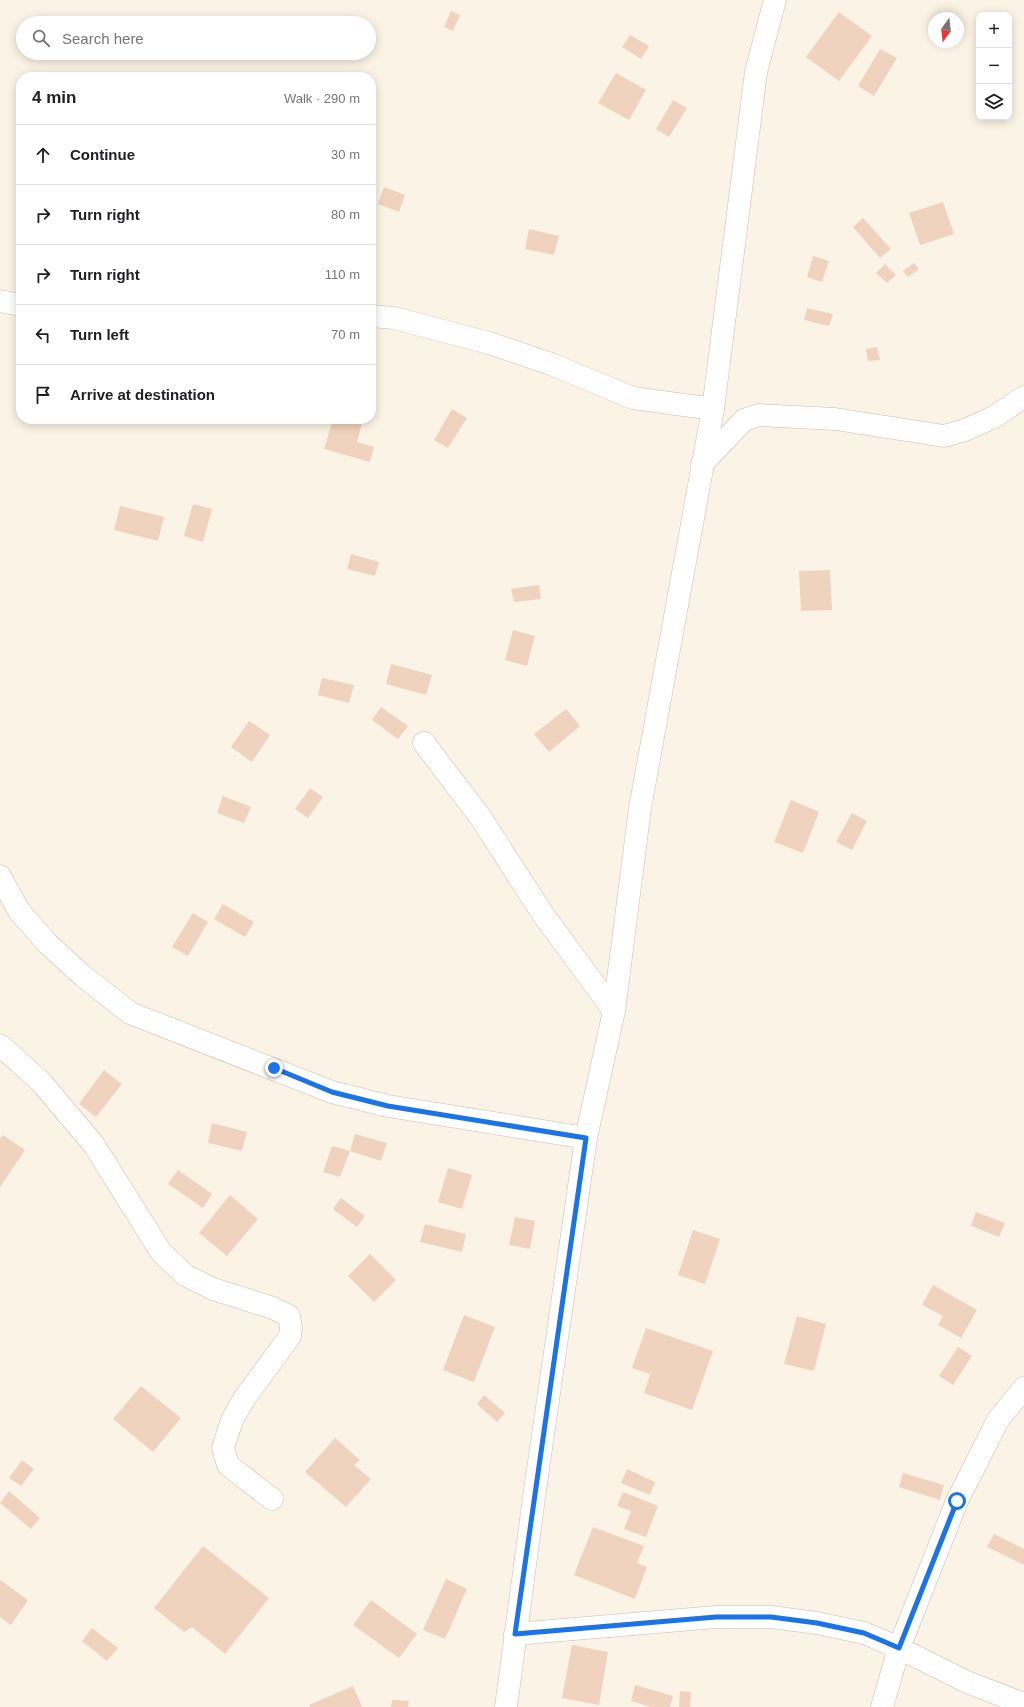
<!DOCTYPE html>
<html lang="en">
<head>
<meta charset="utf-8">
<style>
  body { margin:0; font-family:Helvetica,sans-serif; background:#f6f6f6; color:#202124 }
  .controls { position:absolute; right:12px; top:12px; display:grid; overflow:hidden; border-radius:8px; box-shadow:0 2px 10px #0003 }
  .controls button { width:36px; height:36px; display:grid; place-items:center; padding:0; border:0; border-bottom:1px solid #e0e0e0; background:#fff; color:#202124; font:20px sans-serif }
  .compass { position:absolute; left:928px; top:12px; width:36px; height:36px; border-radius:50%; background:#fff; box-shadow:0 2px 10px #0003; rotate:195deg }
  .stop { position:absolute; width:12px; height:12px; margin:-9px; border:3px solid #1a73e8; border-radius:50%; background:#fff }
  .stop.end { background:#1a73e8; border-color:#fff; box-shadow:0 1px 4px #0008 }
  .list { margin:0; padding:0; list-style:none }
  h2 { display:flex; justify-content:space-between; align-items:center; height:52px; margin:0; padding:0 16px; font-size:17px }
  h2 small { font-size:13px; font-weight:400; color:#757577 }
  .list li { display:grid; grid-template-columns:26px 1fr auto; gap:12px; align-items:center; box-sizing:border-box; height:60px; padding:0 16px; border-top:1px solid #e0e0e0 }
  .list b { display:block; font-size:15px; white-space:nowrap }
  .list em { font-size:13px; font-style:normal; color:#757577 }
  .icon { flex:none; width:22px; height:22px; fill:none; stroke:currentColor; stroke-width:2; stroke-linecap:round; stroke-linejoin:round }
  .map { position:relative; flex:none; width:1024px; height:1707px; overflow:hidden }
  .search { position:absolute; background:#fff; box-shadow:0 2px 10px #0003; left:16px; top:16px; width:360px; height:44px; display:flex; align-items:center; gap:10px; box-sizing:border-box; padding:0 14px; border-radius:22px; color:#757577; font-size:15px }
  .panel { position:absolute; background:#fff; box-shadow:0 2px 10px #0003; left:16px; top:72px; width:360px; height:352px; border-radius:16px }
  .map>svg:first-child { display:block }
</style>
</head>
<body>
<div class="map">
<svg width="1024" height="1707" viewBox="0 0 1024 1707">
  <rect width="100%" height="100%" fill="#fbf3e5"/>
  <path fill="#efd3be" d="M 451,11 L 460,15 L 453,31 L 444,27 Z
    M 839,12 L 872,36 L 839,81 L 806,57 Z
    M 630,35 L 649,46 L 641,59 L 622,47 Z
    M 880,49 L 897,58 L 874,96 L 858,86 Z
    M 616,73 L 646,90 L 629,120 L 598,103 Z
    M 673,100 L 687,108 L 669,137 L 656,129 Z
    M 384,187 L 405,195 L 399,212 L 378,204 Z
    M 943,202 L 954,234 L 920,245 L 909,213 Z
    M 863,218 L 891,249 L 880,258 L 853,227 Z
    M 529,229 L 559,236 L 554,255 L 525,249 Z
    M 813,256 L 829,261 L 822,282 L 807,277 Z
    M 914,263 L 919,269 L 908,277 L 903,271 Z
    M 885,264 L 896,275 L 887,283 L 876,273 Z
    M 807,308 L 833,314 L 829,326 L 804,320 Z
    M 877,347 L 880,360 L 868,361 L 866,349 Z
    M 452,409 L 467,418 L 448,448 L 434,440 Z
    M 333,419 L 363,419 L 357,442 L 374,447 L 370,462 L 324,449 Z
    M 193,504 L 212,509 L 203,542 L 184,536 Z
    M 120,506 L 164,517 L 158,541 L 114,530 Z
    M 351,554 L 379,562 L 375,576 L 347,569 Z
    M 830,570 L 832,610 L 801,611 L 799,571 Z
    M 539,585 L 541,599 L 514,602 L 511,589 Z
    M 513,630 L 535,636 L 527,666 L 505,660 Z
    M 391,664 L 432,675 L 426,695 L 386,684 Z
    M 322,678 L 354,685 L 349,703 L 318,695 Z
    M 381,707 L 408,726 L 398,739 L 372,720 Z
    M 566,709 L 580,726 L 549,752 L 534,734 Z
    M 249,721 L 270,735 L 252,762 L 231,747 Z
    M 310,788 L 323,797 L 308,818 L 295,809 Z
    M 223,796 L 251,807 L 244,823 L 217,813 Z
    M 791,800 L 819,812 L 803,853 L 774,842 Z
    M 852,813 L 867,821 L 852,850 L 836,842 Z
    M 223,904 L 254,922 L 245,937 L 214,919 Z
    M 193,913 L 208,922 L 188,956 L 172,947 Z
    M 104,1070 L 122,1084 L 96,1117 L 79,1104 Z
    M 212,1123 L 247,1132 L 242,1151 L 208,1143 Z
    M 355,1134 L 387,1143 L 381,1161 L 350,1151 L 340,1177 L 323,1172 L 332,1146 L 350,1151 Z
    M 3,1135 L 25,1150 L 0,1187 L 0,1139 Z
    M 448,1168 L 472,1175 L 462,1209 L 438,1202 Z
    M 178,1170 L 212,1194 L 203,1208 L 168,1184 Z
    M 230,1195 L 258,1219 L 227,1256 L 199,1233 Z
    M 341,1198 L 365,1216 L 357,1227 L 333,1209 Z
    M 976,1212 L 1005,1223 L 999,1237 L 971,1226 Z
    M 515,1217 L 535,1221 L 530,1249 L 509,1245 Z
    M 425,1224 L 466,1234 L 462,1252 L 420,1242 Z
    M 693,1230 L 720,1239 L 705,1284 L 678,1275 Z
    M 370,1254 L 396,1280 L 374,1302 L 348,1276 Z
    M 933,1285 L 977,1310 L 961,1338 L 938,1325 L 943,1316 L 922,1305 Z
    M 464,1315 L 495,1327 L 474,1382 L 443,1370 Z
    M 797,1316 L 826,1324 L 814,1371 L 784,1364 Z
    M 646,1328 L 713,1351 L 692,1410 L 644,1393 L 650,1374 L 632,1368 Z
    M 958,1347 L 972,1356 L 953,1385 L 939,1376 Z
    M 141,1386 L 181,1418 L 153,1452 L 113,1419 Z
    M 484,1395 L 505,1413 L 497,1422 L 477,1404 Z
    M 335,1438 L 360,1460 L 354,1465 L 371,1479 L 346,1507 L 305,1472 Z
    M 22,1460 L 34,1469 L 21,1486 L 9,1478 Z
    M 627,1469 L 655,1482 L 650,1495 L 621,1483 Z
    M 903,1473 L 944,1485 L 940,1500 L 899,1487 Z
    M 9,1491 L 40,1518 L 31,1529 L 0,1503 Z
    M 623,1492 L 658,1506 L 646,1537 L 624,1529 L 631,1511 L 617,1506 Z
    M 593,1527 L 644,1546 L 637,1563 L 647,1567 L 635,1599 L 574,1575 Z
    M 994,1534 L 1024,1549 L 1024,1565 L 987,1547 Z
    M 203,1546 L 269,1598 L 225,1654 L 192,1627 L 184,1632 L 154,1608 Z
    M 446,1579 L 467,1589 L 445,1639 L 423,1630 Z
    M 0,1580 L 28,1600 L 11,1625 L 0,1617 Z
    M 371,1600 L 417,1634 L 399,1658 L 353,1625 Z
    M 92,1628 L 118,1648 L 107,1661 L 82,1641 Z
    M 572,1645 L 608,1652 L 599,1705 L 562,1698 Z
    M 635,1685 L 673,1696 L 670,1707 L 651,1707 L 631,1701 Z
    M 353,1686 L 362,1707 L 310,1707 L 309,1705 Z
    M 680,1691 L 691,1692 L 690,1707 L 679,1707 Z
    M 392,1700 L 409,1701 L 408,1707 L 391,1707 Z"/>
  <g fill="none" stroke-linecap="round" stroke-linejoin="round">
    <defs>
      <path id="street" d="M 0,301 L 21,305
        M 371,316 L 394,318 L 489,343 L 551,364 L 633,398 L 713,409
        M 702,464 L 744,420 L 759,415 L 835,419 L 944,436 L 965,430 L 994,417 L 1024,397
        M 424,743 L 481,818 L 542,913 L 614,1011
        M 0,876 L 19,911 L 47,943 L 83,976 L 130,1013 L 332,1092 L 388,1106 L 586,1138
        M 0,1045 L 41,1082 L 94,1145 L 161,1252 L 185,1275 L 213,1289 L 273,1308 L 289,1316 L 291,1328 L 290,1336 L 244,1399 L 232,1420 L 223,1448 L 228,1465 L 272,1499
        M 515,1634 L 716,1617 L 771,1617 L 817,1623 L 864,1633 L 899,1648 L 967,1682 L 1024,1704
        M 882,1707 L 899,1648 L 957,1501 L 998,1420 L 1024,1388"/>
      <path id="secondary" d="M 506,1707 L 535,1490 L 586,1138 L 614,1011 L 640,808 L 713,409 L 756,72 L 775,0"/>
    </defs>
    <use href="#street" stroke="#ccbbac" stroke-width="23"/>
    <use href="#secondary" stroke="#cfbcaa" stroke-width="23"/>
    <use href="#street" stroke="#fff" stroke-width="22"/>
    <use href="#secondary" stroke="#fff" stroke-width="22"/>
  </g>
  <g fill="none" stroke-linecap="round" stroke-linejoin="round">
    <path stroke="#1a73e8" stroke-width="5" d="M 274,1068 L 332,1092 L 388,1106 L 586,1138 L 515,1634 L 716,1617 L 771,1617 L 817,1623 L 864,1633 L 899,1648 L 957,1501"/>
  </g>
</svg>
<div class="controls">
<button>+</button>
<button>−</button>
<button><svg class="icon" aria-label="layers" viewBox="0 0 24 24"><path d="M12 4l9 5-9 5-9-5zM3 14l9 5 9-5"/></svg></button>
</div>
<svg class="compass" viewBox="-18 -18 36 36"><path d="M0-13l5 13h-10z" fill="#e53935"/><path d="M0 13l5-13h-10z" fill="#757577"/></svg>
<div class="stop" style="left:957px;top:1501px"></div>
<div class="stop end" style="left:274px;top:1068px"></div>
<div class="search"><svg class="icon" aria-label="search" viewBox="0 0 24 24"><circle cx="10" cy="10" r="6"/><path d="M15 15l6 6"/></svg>Search here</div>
<section class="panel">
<h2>4 min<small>Walk · 290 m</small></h2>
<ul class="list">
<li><svg class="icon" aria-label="ahead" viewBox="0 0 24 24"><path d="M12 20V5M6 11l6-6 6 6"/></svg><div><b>Continue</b></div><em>30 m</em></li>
<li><svg class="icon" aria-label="right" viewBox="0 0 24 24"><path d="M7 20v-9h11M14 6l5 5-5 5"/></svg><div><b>Turn right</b></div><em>80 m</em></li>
<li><svg class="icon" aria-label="right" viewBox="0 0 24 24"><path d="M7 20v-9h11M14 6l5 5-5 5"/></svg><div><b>Turn right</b></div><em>110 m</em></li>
<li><svg class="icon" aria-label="left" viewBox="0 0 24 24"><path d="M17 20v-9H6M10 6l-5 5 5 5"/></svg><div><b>Turn left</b></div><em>70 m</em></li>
<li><svg class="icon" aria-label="arrive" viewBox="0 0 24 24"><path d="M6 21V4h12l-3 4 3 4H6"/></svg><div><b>Arrive at destination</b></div></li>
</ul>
</section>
</div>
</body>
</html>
